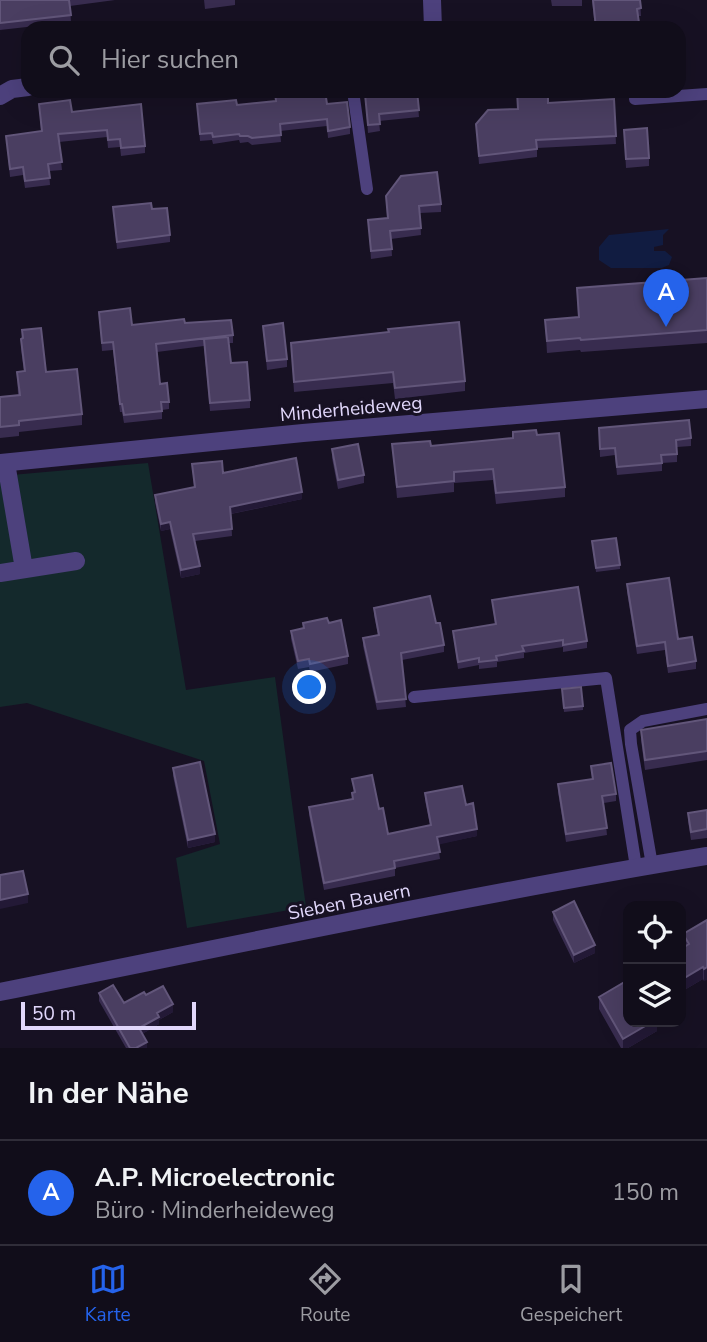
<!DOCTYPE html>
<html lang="de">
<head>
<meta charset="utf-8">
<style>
  body { margin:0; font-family:"Nunito Sans",sans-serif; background:#1a1623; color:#f1f3f6 }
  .controls { position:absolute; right:21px; bottom:21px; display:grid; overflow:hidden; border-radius:14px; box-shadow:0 7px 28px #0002 }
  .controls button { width:63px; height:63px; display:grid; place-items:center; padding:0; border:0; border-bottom:2px solid #302d39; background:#110d1a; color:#f1f3f6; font:35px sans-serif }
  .scale { position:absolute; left:21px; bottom:18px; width:175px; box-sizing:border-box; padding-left:7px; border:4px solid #e1d7fb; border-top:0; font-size:19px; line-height:24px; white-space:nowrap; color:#e1d7fb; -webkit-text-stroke:5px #171123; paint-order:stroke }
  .you { position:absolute; left:310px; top:688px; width:24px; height:24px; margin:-18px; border:5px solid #fff; border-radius:50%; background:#1a73e8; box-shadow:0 0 0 10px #1a73e833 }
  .badge { display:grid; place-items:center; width:46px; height:46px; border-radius:50%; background:#2563eb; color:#fff; font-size:23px; font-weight:700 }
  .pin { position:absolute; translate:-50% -58px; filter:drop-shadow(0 2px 4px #0008) }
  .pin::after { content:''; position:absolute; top:37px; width:24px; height:21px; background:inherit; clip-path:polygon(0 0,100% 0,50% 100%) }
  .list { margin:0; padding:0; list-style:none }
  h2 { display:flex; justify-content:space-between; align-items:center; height:91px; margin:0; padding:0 28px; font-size:30px }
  h2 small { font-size:23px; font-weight:400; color:#9c9ca2 }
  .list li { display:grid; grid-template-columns:46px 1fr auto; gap:21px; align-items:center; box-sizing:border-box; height:105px; padding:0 28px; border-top:2px solid #302d39 }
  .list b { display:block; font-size:26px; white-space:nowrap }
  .list p { margin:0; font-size:23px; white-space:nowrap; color:#9c9ca2 }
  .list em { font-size:23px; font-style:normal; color:#9c9ca2 }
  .icon { flex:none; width:38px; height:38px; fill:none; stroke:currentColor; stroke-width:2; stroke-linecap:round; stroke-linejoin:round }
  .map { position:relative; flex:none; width:707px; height:1048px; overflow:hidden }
  .search { position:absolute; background:#110d1a; box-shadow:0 7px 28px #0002; left:21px; right:21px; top:21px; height:77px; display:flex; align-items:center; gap:18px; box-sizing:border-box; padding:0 24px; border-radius:21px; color:#9c9ca2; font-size:26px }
  .sheet { height:196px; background:#110d1a }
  nav { display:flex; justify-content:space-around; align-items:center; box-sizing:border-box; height:98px; border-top:2px solid #302d39; background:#110d1a; font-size:19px; color:#9c9ca2 }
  nav a { display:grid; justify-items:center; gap:4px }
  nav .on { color:#2563eb }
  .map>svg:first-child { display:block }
</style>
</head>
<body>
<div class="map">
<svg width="707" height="1048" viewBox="0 0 707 1048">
  <rect width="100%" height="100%" fill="#171123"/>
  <path fill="#14292c" d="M 148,463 L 186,690 L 275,677 L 306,907 L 187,928 L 176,858 L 220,844 L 204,761 L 27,703 L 0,707 L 0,476 Z"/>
  <path fill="#111c41" d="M 669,229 L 663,235 L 663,245 L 654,247 L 654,251 L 665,251 L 672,257 L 669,265 L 662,268 L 611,268 L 599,260 L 599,247 L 609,235 Z"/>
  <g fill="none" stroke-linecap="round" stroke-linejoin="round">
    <path stroke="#4d417d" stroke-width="12" d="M 353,91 L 367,189
      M 635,99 L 707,94
      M 414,697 L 606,678 L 636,867
      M 652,865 L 631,744 L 630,730 L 643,721 L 707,709"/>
    <path stroke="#4d417d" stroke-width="18" d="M 432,0 L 433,28
      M 0,96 L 12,89 L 28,87
      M 0,463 L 303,433 L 707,399
      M 6,463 L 24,569
      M 0,573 L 76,561
      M 0,992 C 235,945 470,895 707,856"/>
  </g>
  <path fill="#382c4f" d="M 0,0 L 115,0 L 70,6 L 71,22 L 0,30 Z
    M 204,0 L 235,0 L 235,5 L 205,9 Z
    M 551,0 L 582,0 L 582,6 L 552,6 Z
    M 592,0 L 640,0 L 641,16 L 638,16 L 639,28 L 595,28 Z
    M 376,91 L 417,91 L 419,117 L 379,121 L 380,131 L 368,133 L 365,94 L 376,93 Z
    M 275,92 L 327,104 L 350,127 L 350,134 L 328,138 L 327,126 L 280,131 L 281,142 L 252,145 L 248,142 L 240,143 L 239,140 L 213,144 L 212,140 L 200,141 L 197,104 L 237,105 L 275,101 Z
    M 614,99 L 616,144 L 537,148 L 537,157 L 479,164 L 476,124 L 517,109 L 548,103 Z
    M 39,104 L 72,112 L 145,146 L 145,153 L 121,156 L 120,147 L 108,148 L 107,137 L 59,142 L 62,170 L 49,171 L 50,185 L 25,188 L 23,175 L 10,177 L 6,136 L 41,131 Z
    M 624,130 L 649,158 L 649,166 L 626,168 Z
    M 386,196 L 441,204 L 441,212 L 420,213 L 421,235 L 391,239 L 392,256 L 371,259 L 368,220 L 387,218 Z
    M 113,207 L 152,209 L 170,235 L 170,242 L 117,249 Z
    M 707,278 L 707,343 L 581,352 L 580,350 L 547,353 L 545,320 L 578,317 L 577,288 Z
    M 99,312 L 132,325 L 185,323 L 233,335 L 233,343 L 229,343 L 231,363 L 250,400 L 250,408 L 210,411 L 204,346 L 157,352 L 160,384 L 169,402 L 169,409 L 162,410 L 162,419 L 124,423 L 122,412 L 120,412 L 113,350 L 102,351 Z
    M 263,326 L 287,359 L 287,367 L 267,370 Z
    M 22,330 L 46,372 L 82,414 L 82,425 L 19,432 L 19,436 L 0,438 L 0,397 L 18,395 L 17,372 L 24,372 L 21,349 Z
    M 291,343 L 465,381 L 465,391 L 395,399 L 393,383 L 294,392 Z
    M 599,428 L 691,438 L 691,446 L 677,447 L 677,462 L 662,463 L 662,471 L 617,475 L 615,455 L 600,457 Z
    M 537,435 L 565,487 L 565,497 L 496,504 L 493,480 L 454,483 L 454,492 L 397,498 L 392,444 L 431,446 L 513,438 Z
    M 332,449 L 364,475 L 364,483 L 338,489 L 332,458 Z
    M 192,464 L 223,473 L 302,499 L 231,514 L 232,536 L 195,541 L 200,574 L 181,578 L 170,529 L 161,531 L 155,502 L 155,495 L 194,487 Z
    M 592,541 L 620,565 L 620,569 L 596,572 Z
    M 627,584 L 678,639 L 696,661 L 696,669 L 668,673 L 665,650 L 637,654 L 627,592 Z
    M 492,600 L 587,641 L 587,648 L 563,652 L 563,647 L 524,653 L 524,658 L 497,662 L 497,667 L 479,669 L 479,665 L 458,669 L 453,631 L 495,624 Z
    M 374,608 L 436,623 L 444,645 L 444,652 L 402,660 L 406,707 L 377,710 L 363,646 L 363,638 L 378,635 L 374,615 Z
    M 303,623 L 329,623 L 348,656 L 348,664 L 310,672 L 309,667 L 298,669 L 291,639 L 291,631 L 303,628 Z
    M 562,689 L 583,706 L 583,710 L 564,712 Z
    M 707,719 L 707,760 L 645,770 L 641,740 L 641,730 Z
    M 591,766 L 616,794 L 616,801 L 604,803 L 607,835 L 566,842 L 558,792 L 558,784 L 592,779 Z
    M 173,768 L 215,842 L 188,848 L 173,776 Z
    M 352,779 L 379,809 L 388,834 L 430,825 L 425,800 L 425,793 L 466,805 L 477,836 L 438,844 L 440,859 L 395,868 L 395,876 L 324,890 L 309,815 L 309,807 L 352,799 L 352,793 L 354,793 Z
    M 707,810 L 707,838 L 691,840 L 688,821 L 688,813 Z
    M 553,912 L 595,953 L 574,963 L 553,920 Z
    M 707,920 L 704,981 L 703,979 L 681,992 L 681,949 L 684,947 L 683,934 Z
    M 99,993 L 124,1003 L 146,995 L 173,1012 L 159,1020 L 159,1024 L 142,1034 L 147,1048 L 126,1048 L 99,1001 Z
    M 599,997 L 657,1022 L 657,1031 L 628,1048 L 621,1048 L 599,1009 Z"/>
  <path fill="#231936" d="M 302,492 L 302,499 L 230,514 L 230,507 Z
    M 170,522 L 170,529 L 161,531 L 161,524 Z
    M 200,566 L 200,574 L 181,578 L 181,570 Z
    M 477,829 L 477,836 L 437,845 L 437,837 Z
    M 215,834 L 215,842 L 188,848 L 188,840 Z
    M 28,894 L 28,903 L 0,909 L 0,900 Z
    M 595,945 L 595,953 L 574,963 L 574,955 Z
    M 703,967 L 703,979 L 681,992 L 681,980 Z
    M 707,967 L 707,980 L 704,981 L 704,969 Z
    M 173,1004 L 173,1012 L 159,1020 L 159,1024 L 139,1036 L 139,1028 L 157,1013 Z
    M 652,1022 L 657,1022 L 657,1031 L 628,1048 L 623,1048 L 623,1039 Z
    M 147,1042 L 147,1048 L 136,1048 Z"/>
  <path fill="#4a3e61" stroke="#62567a" stroke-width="2" d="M 0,0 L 69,0 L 71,15 L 0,23 Z
    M 593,0 L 640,0 L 641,8 L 637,9 L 639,23 L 596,28 Z
    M 283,91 L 325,91 L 327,104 L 347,102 L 350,127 L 328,131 L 327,119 L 280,124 L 281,135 L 252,138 L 248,136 L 240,136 L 239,134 L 213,137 L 212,133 L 200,134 L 197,104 L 236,100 L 237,105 L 276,101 L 275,92 Z
    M 377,91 L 417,91 L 419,110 L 379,114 L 380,124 L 368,125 L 365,94 L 377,93 Z
    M 517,91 L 548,91 L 548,103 L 614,99 L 616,136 L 536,140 L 537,149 L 479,156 L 476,124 L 488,110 L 518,109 Z
    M 70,100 L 72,112 L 141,104 L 145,146 L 121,148 L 120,139 L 108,140 L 107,130 L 58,134 L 62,162 L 48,164 L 50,178 L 25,181 L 23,167 L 10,169 L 6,136 L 42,131 L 39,104 Z
    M 647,128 L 649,158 L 626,159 L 624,130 Z
    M 437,172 L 441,204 L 419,206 L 421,228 L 390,231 L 392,249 L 371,251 L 368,220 L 388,218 L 386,196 L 401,176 Z
    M 151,203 L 152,209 L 167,208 L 170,235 L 117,242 L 113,207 Z
    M 707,278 L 707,330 L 581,340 L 580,338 L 547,341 L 545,320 L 579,317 L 577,288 Z
    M 130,308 L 132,325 L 184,319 L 185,323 L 231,320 L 233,335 L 156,344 L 160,384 L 167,383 L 169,402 L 161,402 L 162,411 L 124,415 L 122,404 L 120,404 L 113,342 L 102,343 L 99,312 Z
    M 459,322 L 465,381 L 395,388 L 393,372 L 294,382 L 291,343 L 389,332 L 388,329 Z
    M 283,323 L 287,359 L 267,361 L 263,326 Z
    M 41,328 L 46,372 L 77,369 L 82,414 L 19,421 L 19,425 L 0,427 L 0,397 L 20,395 L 17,372 L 25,371 L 21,339 L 23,338 L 22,330 Z
    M 228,337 L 231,363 L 247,362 L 250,400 L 210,403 L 204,339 Z
    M 689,420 L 691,438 L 676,440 L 677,454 L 661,455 L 662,463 L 617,467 L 615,448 L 600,449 L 599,428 Z
    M 536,430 L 537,435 L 559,433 L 565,487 L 496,493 L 493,469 L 454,472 L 454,481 L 397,487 L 392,444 L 430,441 L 431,446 L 513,438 L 513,432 Z
    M 358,444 L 364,475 L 338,480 L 332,449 Z
    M 296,458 L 302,492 L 230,507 L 232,529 L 193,534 L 200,566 L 181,570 L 170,522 L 161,524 L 155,495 L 195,487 L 192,464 L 222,461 L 223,473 Z
    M 616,538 L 620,565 L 596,568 L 592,541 Z
    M 669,578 L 678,639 L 692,637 L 696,661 L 668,666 L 665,642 L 637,646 L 627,584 Z
    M 578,587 L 587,641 L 563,645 L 563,640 L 522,646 L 524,651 L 496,656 L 497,660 L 479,662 L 479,658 L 458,662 L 453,631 L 496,624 L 492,600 Z
    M 430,596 L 436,623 L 440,623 L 444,645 L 401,653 L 406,699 L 377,702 L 363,638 L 379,635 L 374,608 Z
    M 327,618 L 329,623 L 341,620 L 348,656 L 310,664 L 309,659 L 298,661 L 291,631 L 304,628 L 303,623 Z
    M 581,687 L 583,706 L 564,708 L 562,689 Z
    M 707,719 L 707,751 L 645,760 L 641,730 Z
    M 200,762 L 215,834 L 188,840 L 173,768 Z
    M 611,763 L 616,794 L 602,796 L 607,828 L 566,834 L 558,784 L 593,779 L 591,766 Z
    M 372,775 L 379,809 L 383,808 L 388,834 L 431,825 L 425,793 L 462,786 L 466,805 L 473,803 L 477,829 L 437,837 L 440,852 L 394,861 L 395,868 L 324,883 L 309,807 L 353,799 L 352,793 L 355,792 L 352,779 Z
    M 707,810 L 707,829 L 691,832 L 688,813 Z
    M 23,871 L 28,894 L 0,900 L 0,875 Z
    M 574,901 L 595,945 L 574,955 L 553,912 Z
    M 707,920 L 707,967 L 704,969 L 703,967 L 681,980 L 681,949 L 689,944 L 683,934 Z
    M 628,980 L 628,1022 L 652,1022 L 623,1039 L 599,997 Z
    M 113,985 L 124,1003 L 144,992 L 146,995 L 163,986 L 173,1004 L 157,1013 L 159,1017 L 139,1028 L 147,1042 L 136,1048 L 130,1048 L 99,993 Z"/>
  <g text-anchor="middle" stroke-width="6" stroke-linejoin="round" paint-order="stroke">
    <g font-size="19" fill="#e1d7fb" stroke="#171123">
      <text transform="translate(351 408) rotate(-5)" y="7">Minderheideweg</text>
      <text transform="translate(349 901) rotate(-11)" y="7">Sieben Bauern</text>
    </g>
  </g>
</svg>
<div class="controls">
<button><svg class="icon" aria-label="locate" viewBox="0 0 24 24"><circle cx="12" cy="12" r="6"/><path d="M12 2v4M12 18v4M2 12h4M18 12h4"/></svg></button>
<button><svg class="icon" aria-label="layers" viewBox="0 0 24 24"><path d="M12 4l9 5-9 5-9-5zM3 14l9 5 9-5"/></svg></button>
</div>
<div class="scale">50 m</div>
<div class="you"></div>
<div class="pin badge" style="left:666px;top:327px">A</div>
<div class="search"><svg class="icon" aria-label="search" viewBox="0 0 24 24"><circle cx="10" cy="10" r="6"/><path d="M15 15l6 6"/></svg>Hier suchen</div>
</div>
<section class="sheet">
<h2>In der Nähe<small></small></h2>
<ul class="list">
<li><span class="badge">A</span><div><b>A.P. Microelectronic</b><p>Büro · Minderheideweg</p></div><em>150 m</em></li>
</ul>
</section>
<nav>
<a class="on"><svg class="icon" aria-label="map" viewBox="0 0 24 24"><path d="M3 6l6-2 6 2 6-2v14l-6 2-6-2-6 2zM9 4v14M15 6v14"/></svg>Karte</a>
<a><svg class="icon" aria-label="directions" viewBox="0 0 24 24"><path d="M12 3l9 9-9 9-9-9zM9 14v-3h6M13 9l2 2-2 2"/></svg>Route</a>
<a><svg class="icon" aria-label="saved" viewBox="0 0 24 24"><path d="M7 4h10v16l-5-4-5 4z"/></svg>Gespeichert</a>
</nav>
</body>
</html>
